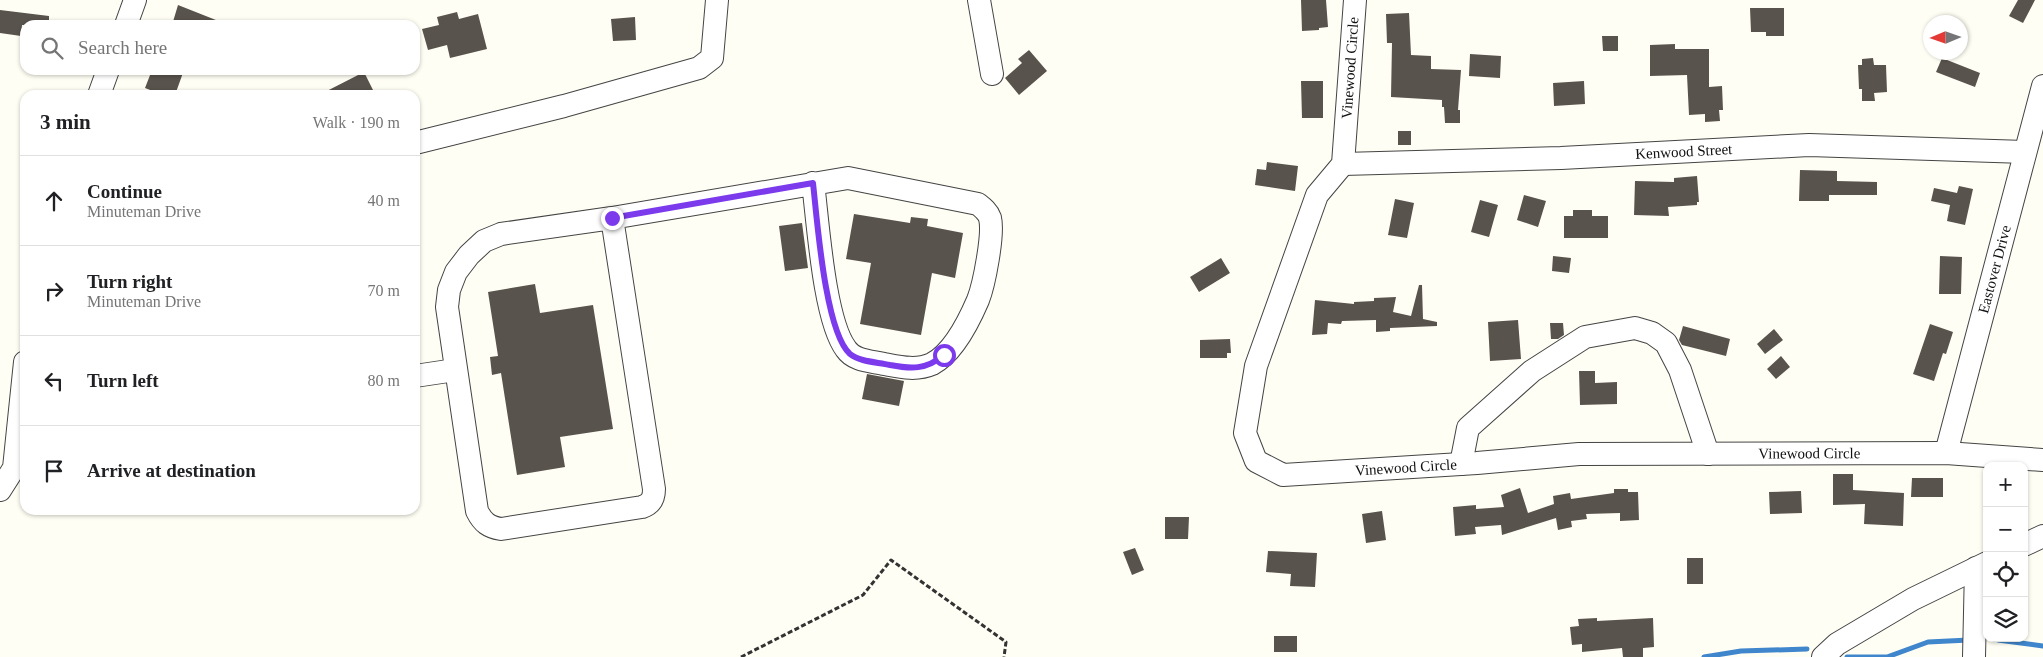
<!DOCTYPE html>
<html lang="en">
<head>
<meta charset="utf-8">
<style>
  body { margin:0; font-family:Georgia,serif; background:#f2f2f2; color:#202124 }
  .controls { position:absolute; right:15px; bottom:15px; display:grid; overflow:hidden; border-radius:10px; box-shadow:0 1px 4px #0004 }
  .controls button { width:45px; height:45px; display:grid; place-items:center; padding:0; border:0; border-bottom:1px solid #e0e0e0; background:#fff; color:#202124; font:25px sans-serif }
  .compass { position:absolute; left:1923px; top:15px; width:45px; height:45px; border-radius:50%; background:#fff; box-shadow:0 1px 4px #0004; rotate:268deg }
  .stop { position:absolute; width:15px; height:15px; margin:-11px; border:4px solid #7c3aed; border-radius:50%; background:#fff }
  .stop.end { background:#7c3aed; border-color:#fff; box-shadow:0 1px 5px #0008 }
  .list { margin:0; padding:0; list-style:none }
  h2 { display:flex; justify-content:space-between; align-items:center; height:65px; margin:0; padding:0 20px; font-size:21px }
  h2 small { font-size:16px; font-weight:400; color:#757577 }
  .list li { display:grid; grid-template-columns:32px 1fr auto; gap:15px; align-items:center; box-sizing:border-box; height:90px; padding:0 20px; border-top:1px solid #e0e0e0 }
  .list b { display:block; font-size:19px; white-space:nowrap }
  .list p { margin:0; font-size:16px; white-space:nowrap; color:#757577 }
  .list em { font-size:16px; font-style:normal; color:#757577 }
  .icon { flex:none; width:28px; height:28px; fill:none; stroke:currentColor; stroke-width:2; stroke-linecap:round; stroke-linejoin:round }
  .map { position:relative; flex:none; width:2043px; height:657px; overflow:hidden }
  .search { position:absolute; background:#fff; box-shadow:0 1px 4px #0004; left:20px; top:20px; width:400px; height:55px; display:flex; align-items:center; gap:12px; box-sizing:border-box; padding:0 18px; border-radius:15px; color:#757577; font-size:19px }
  .panel { position:absolute; background:#fff; box-shadow:0 1px 4px #0004; left:20px; top:90px; width:400px; height:425px; border-radius:15px }
  .map>svg:first-child { display:block }
</style>
</head>
<body>
<div class="map">
<svg width="2043" height="657" viewBox="0 0 2043 657">
  <rect width="100%" height="100%" fill="#fffef4"/>
  <g fill="none" stroke-linecap="round" stroke-linejoin="round">
    <path stroke="#4086cd" stroke-width="5" d="M 1998,640 L 2043,646
      M 1704,657 L 1741,651 L 1807,649
      M 1847,657 L 1887,657 L 1928,642 L 1969,640"/>
  </g>
  <path fill="#59534d" d="M 1301,0 L 1326,0 L 1328,27 L 1319,28 L 1319,30 L 1302,31 Z
    M 2018,0 L 2035,0 L 2023,23 L 2009,16 Z
    M 178,5 L 226,24 L 226,25 L 172,25 Z
    M 1750,8 L 1784,8 L 1784,36 L 1766,36 L 1766,32 L 1751,32 Z
    M 0,10 L 49,16 L 49,25 L 22,25 L 21,36 L 0,33 Z
    M 457,12 L 459,19 L 478,14 L 487,49 L 450,58 L 447,45 L 428,50 L 422,29 L 439,25 L 437,17 Z
    M 1409,13 L 1411,55 L 1431,56 L 1431,69 L 1461,70 L 1458,110 L 1460,110 L 1460,123 L 1445,123 L 1444,107 L 1442,107 L 1442,100 L 1391,97 L 1392,43 L 1387,43 L 1386,14 Z
    M 635,17 L 636,40 L 613,41 L 611,19 Z
    M 1602,36 L 1618,36 L 1618,51 L 1603,51 Z
    M 1675,44 L 1675,49 L 1709,49 L 1709,87 L 1722,86 L 1723,110 L 1719,110 L 1720,121 L 1705,122 L 1705,114 L 1689,115 L 1687,75 L 1650,76 L 1650,45 Z
    M 1029,50 L 1047,71 L 1019,95 L 1005,78 L 1022,63 L 1018,59 Z
    M 1470,54 L 1501,56 L 1500,78 L 1469,76 Z
    M 1873,58 L 1874,65 L 1886,65 L 1887,92 L 1874,93 L 1875,101 L 1862,101 L 1862,89 L 1859,89 L 1858,65 L 1862,65 L 1862,59 Z
    M 1942,58 L 1980,73 L 1975,87 L 1936,72 Z
    M 152,70 L 184,70 L 175,95 L 163,95 L 145,88 Z
    M 364,72 L 373,90 L 364,95 L 319,95 Z
    M 1301,81 L 1323,81 L 1323,118 L 1302,118 Z
    M 1584,81 L 1585,104 L 1554,106 L 1553,83 Z
    M 1398,131 L 1411,131 L 1411,145 L 1398,145 Z
    M 1267,162 L 1298,166 L 1295,191 L 1255,185 L 1257,169 L 1266,170 Z
    M 1800,170 L 1837,171 L 1837,181 L 1877,182 L 1877,195 L 1829,195 L 1829,201 L 1799,201 Z
    M 1697,176 L 1699,202 L 1697,202 L 1697,205 L 1668,207 L 1669,216 L 1634,215 L 1635,181 L 1674,182 L 1674,178 Z
    M 1959,186 L 1973,189 L 1965,225 L 1947,221 L 1950,205 L 1931,201 L 1934,188 L 1957,193 Z
    M 1524,195 L 1546,201 L 1538,227 L 1517,220 Z
    M 1395,199 L 1414,203 L 1407,238 L 1388,235 Z
    M 1480,200 L 1498,205 L 1489,237 L 1471,232 Z
    M 1573,210 L 1592,210 L 1592,216 L 1608,216 L 1608,238 L 1564,238 L 1564,216 L 1573,216 Z
    M 854,214 L 910,223 L 911,217 L 928,219 L 927,226 L 963,233 L 955,278 L 932,273 L 921,335 L 860,324 L 871,263 L 846,259 Z
    M 802,223 L 808,268 L 785,271 L 779,226 Z
    M 1553,256 L 1571,258 L 1569,273 L 1552,271 Z
    M 1940,256 L 1962,257 L 1961,294 L 1939,294 Z
    M 1221,258 L 1230,273 L 1199,292 L 1190,277 Z
    M 535,284 L 540,313 L 593,305 L 613,429 L 560,437 L 565,467 L 517,475 L 501,373 L 492,375 L 490,357 L 498,356 L 488,292 Z
    M 1419,285 L 1422,285 L 1423,319 L 1437,322 L 1437,326 L 1390,328 L 1390,331 L 1376,332 L 1376,320 L 1342,321 L 1341,324 L 1328,323 L 1327,334 L 1312,335 L 1315,300 L 1354,304 L 1354,302 L 1374,301 L 1374,298 L 1396,297 L 1393,312 L 1411,316 Z
    M 1518,320 L 1521,359 L 1490,361 L 1488,322 Z
    M 1550,323 L 1563,323 L 1564,335 L 1558,339 L 1551,339 Z
    M 1930,324 L 1953,332 L 1946,354 L 1943,353 L 1934,381 L 1913,374 Z
    M 1683,326 L 1730,339 L 1726,356 L 1682,345 L 1679,340 Z
    M 1774,329 L 1783,340 L 1765,354 L 1757,344 Z
    M 1230,339 L 1231,353 L 1227,353 L 1227,358 L 1200,358 L 1200,340 Z
    M 1781,356 L 1790,367 L 1776,379 L 1767,369 Z
    M 1579,371 L 1595,371 L 1595,383 L 1617,382 L 1617,404 L 1580,405 Z
    M 867,374 L 904,381 L 899,406 L 862,399 Z
    M 1833,474 L 1853,474 L 1853,490 L 1904,493 L 1903,526 L 1864,524 L 1865,504 L 1833,505 Z
    M 1912,478 L 1943,478 L 1943,497 L 1911,497 Z
    M 1520,488 L 1528,513 L 1554,504 L 1553,496 L 1570,493 L 1571,499 L 1614,493 L 1614,489 L 1628,489 L 1628,492 L 1638,492 L 1639,520 L 1620,521 L 1620,513 L 1586,514 L 1587,519 L 1571,521 L 1572,527 L 1558,530 L 1556,518 L 1502,535 L 1501,525 L 1475,527 L 1476,534 L 1455,536 L 1453,507 L 1476,505 L 1476,509 L 1504,507 L 1501,495 Z
    M 1801,491 L 1802,513 L 1770,514 L 1769,492 Z
    M 1382,511 L 1386,540 L 1366,543 L 1362,514 Z
    M 1165,517 L 1189,517 L 1188,539 L 1165,539 Z
    M 1135,548 L 1144,570 L 1132,575 L 1123,552 Z
    M 1268,551 L 1317,553 L 1315,587 L 1290,586 L 1291,574 L 1266,572 Z
    M 1687,558 L 1703,558 L 1703,584 L 1687,584 Z
    M 1597,618 L 1597,621 L 1653,618 L 1654,647 L 1643,648 L 1643,657 L 1623,657 L 1622,648 L 1582,652 L 1582,644 L 1572,645 L 1570,627 L 1579,626 L 1578,619 Z
    M 1274,636 L 1297,636 L 1297,652 L 1274,652 Z"/>
  <g fill="none" stroke-linecap="round" stroke-linejoin="round">
    <defs>
      <g id="minor">
        <path d="M 979,0 L 992,74"/>
        <path id="s1" d="M 1355,0 L 1343,164 L 1317,195 L 1256,366 L 1245,433 L 1256,461 L 1283,475 L 1477,463 L 1579,454 L 1946,453 L 2043,460"/>
        <path d="M 126,25 L 135,0"/>
        <path d="M 99,95 L 108,70"/>
        <path d="M 415,143 L 564,106 L 699,68 L 712,58 L 717,0"/>
        <path id="s2" d="M 1343,164 L 1561,158 L 1809,145 L 2025,152"/>
        <path d="M 612,218 L 654,489 C 654,499 651,504 642,507 L 501,529 C 489,527 483,523 477,511 L 447,307 L 449,290 L 456,272 L 469,255 L 484,241 L 501,234 L 612,218 L 848,178 L 978,204 C 983,208 988,212 990,218 C 994,234 984,285 978,300 C 969,321 953,353 932,364 C 916,371 900,367 884,364 C 871,361 854,361 846,349 C 824,320 818,222 813,183"/>
        <path d="M 415,376 L 455,370"/>
        <path id="s3" d="M 1946,453 L 2043,86"/>
        <path d="M 1461,464 L 1468,428 L 1532,371 L 1585,337 L 1635,328 L 1652,333 L 1666,343 L 1680,370 L 1708,454"/>
        <path d="M 0,490 L 14,468 L 25,362"/>
        <path d="M 2024,545 L 2043,536"/>
        <path d="M 1823,657 L 1837,644 L 1913,599 L 1987,563"/>
        <path d="M 1974,657 L 1976,568"/>
      </g>
    </defs>
    <use href="#minor" stroke="#444" stroke-width="24"/>
    <path stroke="#333" stroke-width="3" stroke-dasharray="5 2.5" stroke-linecap="butt" d="M 741,657 L 863,595 L 891,560 L 1006,642 L 1004,657"/>
    <use href="#minor" stroke="#fff" stroke-width="22"/>
  </g>
  <g fill="none" stroke-linecap="round" stroke-linejoin="round">
    <path stroke="#7c3aed" stroke-width="6" d="M 612,218 L 813,183 C 817,218 825,332 850,354 C 860,362 877,362 890,365 C 911,369 926,370 944,355"/>
  </g>
  <g text-anchor="middle" stroke-width="5" stroke-linejoin="round" paint-order="stroke">
    <g font-size="15" fill="#111" stroke="#fff">
      <text transform="translate(1350 68) rotate(-86)" y="5">Vinewood Circle</text>
      <text dy="5" stroke="none"><textPath href="#s2" startOffset="341">Kenwood Street</textPath></text>
      <text dy="5" stroke="none"><textPath href="#s3" startOffset="190">Eastover Drive</textPath></text>
      <text dy="5" stroke="none"><textPath href="#s1" startOffset="1042">Vinewood Circle</textPath></text>
      <text dy="5" stroke="none"><textPath href="#s1" startOffset="638">Vinewood Circle</textPath></text>
    </g>
  </g>
</svg>
<div class="controls">
<button>+</button>
<button>−</button>
<button><svg class="icon" aria-label="locate" viewBox="0 0 24 24"><circle cx="12" cy="12" r="6"/><path d="M12 2v4M12 18v4M2 12h4M18 12h4"/></svg></button>
<button><svg class="icon" aria-label="layers" viewBox="0 0 24 24"><path d="M12 4l9 5-9 5-9-5zM3 14l9 5 9-5"/></svg></button>
</div>
<svg class="compass" viewBox="-18 -18 36 36"><path d="M0-13l5 13h-10z" fill="#e53935"/><path d="M0 13l5-13h-10z" fill="#757577"/></svg>
<div class="stop" style="left:944px;top:355px"></div>
<div class="stop end" style="left:612px;top:218px"></div>
<div class="search"><svg class="icon" aria-label="search" viewBox="0 0 24 24"><circle cx="10" cy="10" r="6"/><path d="M15 15l6 6"/></svg>Search here</div>
<section class="panel">
<h2>3 min<small>Walk · 190 m</small></h2>
<ul class="list">
<li><svg class="icon" aria-label="ahead" viewBox="0 0 24 24"><path d="M12 20V5M6 11l6-6 6 6"/></svg><div><b>Continue</b><p>Minuteman Drive</p></div><em>40 m</em></li>
<li><svg class="icon" aria-label="right" viewBox="0 0 24 24"><path d="M7 20v-9h11M14 6l5 5-5 5"/></svg><div><b>Turn right</b><p>Minuteman Drive</p></div><em>70 m</em></li>
<li><svg class="icon" aria-label="left" viewBox="0 0 24 24"><path d="M17 20v-9H6M10 6l-5 5 5 5"/></svg><div><b>Turn left</b></div><em>80 m</em></li>
<li><svg class="icon" aria-label="arrive" viewBox="0 0 24 24"><path d="M6 21V4h12l-3 4 3 4H6"/></svg><div><b>Arrive at destination</b></div></li>
</ul>
</section>
</div>
</body>
</html>
